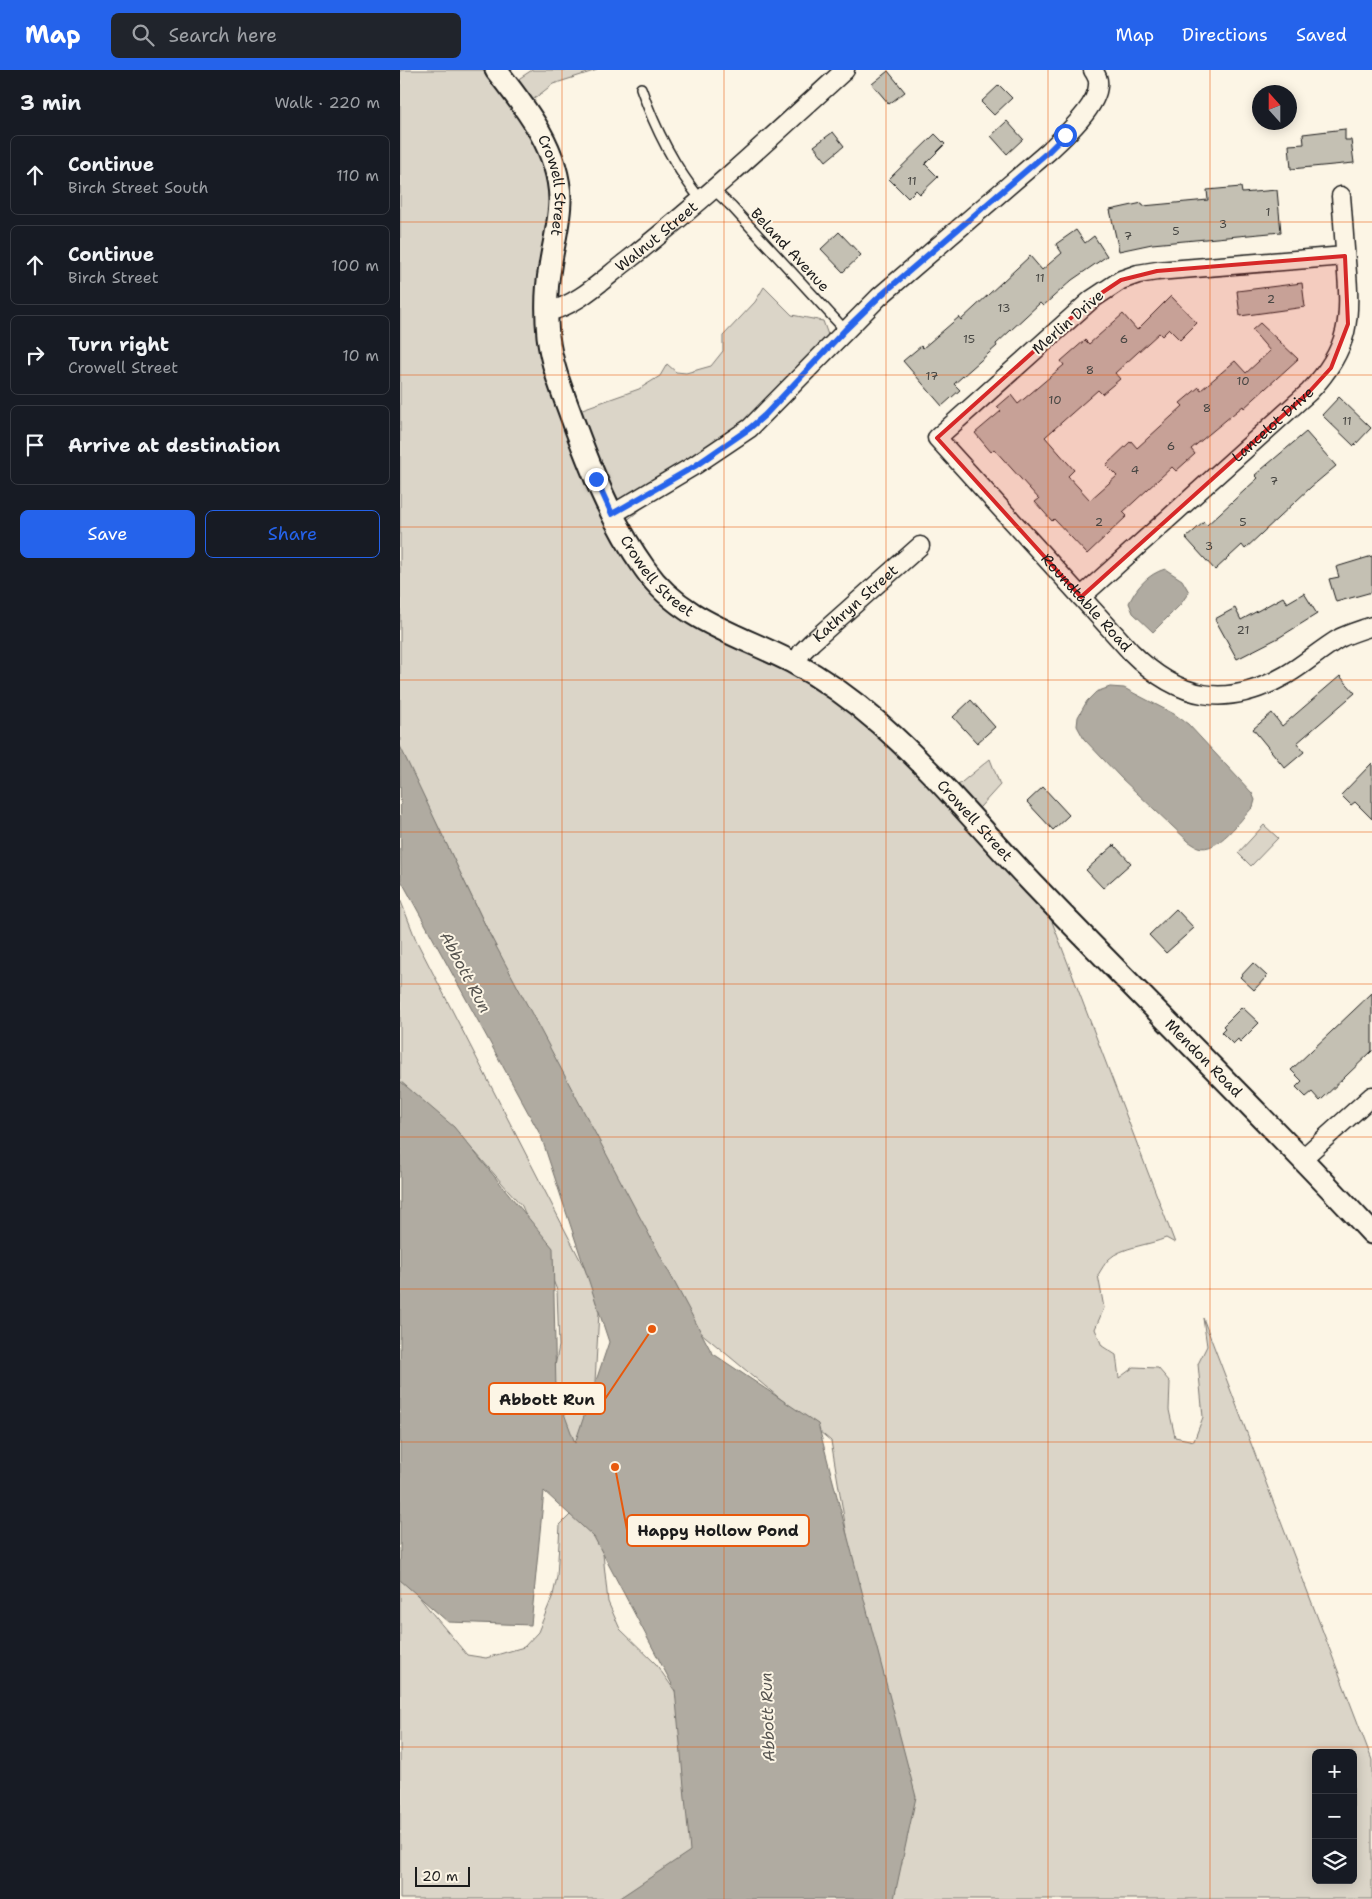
<!DOCTYPE html>
<html lang="en">
<head>
<meta charset="utf-8">
<style>
  body { margin:0; font-family:"Shantell Sans",sans-serif; background:#20242c; color:#f1f3f6 }
  .controls { position:absolute; right:15px; bottom:15px; display:grid; overflow:hidden; border-radius:8px; box-shadow:0 2px 12px #0003 }
  .controls button { width:45px; height:45px; display:grid; place-items:center; padding:0; border:0; border-bottom:1px solid #363941; background:#171b24; color:#f1f3f6; font:25px sans-serif }
  .compass { position:absolute; left:852px; top:15px; width:45px; height:45px; border-radius:50%; background:#171b24; box-shadow:0 2px 12px #0003; rotate:339deg }
  .scale { position:absolute; left:15px; bottom:12px; width:55px; box-sizing:border-box; padding-left:5px; border:2px solid #1c1c1c; border-top:0; font-size:14px; line-height:18px; white-space:nowrap; color:#1c1c1c; -webkit-text-stroke:4px #fcf5e5; paint-order:stroke }
  .stop { position:absolute; width:15px; height:15px; margin:-11px; border:4px solid #2563eb; border-radius:50%; background:#fff }
  .stop.end { background:#2563eb; border-color:#fff; box-shadow:0 1px 5px #0008 }
  .list { margin:0; padding:0; list-style:none }
  h2 { display:flex; justify-content:space-between; align-items:center; height:65px; margin:0; padding:0 20px; font-size:21px }
  h2 small { font-size:16px; font-weight:400; color:#9ea1a6 }
  .list li { display:grid; grid-template-columns:32px 1fr auto; gap:15px; align-items:center; box-sizing:border-box; height:80px; margin:0 10px 10px; padding:0 10px; border:1px solid #363941; border-radius:8px }
  .list b { display:block; font-size:19px; white-space:nowrap }
  .list p { margin:0; font-size:16px; white-space:nowrap; color:#9ea1a6 }
  .list em { font-size:16px; font-style:normal; color:#9ea1a6 }
  .actions { display:flex; gap:10px; padding:15px 20px }
  .actions a { flex:1; padding:11px 0; border:1px solid #2563eb; border-radius:8px; text-align:center; font-size:18px; color:#2563eb }
  .actions .main { background:#2563eb; color:#fff }
  .icon { flex:none; width:28px; height:28px; fill:none; stroke:currentColor; stroke-width:2; stroke-linecap:round; stroke-linejoin:round }
  .map { position:relative; flex:none; width:972px; height:1829px; overflow:hidden }
  header { display:flex; align-items:center; gap:30px; box-sizing:border-box; height:70px; padding:0 25px; background:#2563eb; color:#fff }
  header strong { font-size:24px }
  nav { display:flex; gap:28px; margin-inline-start:auto; font-size:18px }
  .search { width:350px; height:45px; background:#20242c; display:flex; align-items:center; gap:12px; box-sizing:border-box; padding:0 18px; border-radius:8px; color:#9ea1a6; font-size:19px }
  main { display:flex }
  aside { flex:1; background:#171b24 }
  .map>svg:first-child { display:block }
</style>
</head>
<body>
<header>
<strong>Map</strong>
<div class="search"><svg class="icon" aria-label="search" viewBox="0 0 24 24"><circle cx="10" cy="10" r="6"/><path d="M15 15l6 6"/></svg>Search here</div>
<nav><a>Map</a><a>Directions</a><a>Saved</a></nav>
</header>
<main>
<aside>
<h2>3 min<small>Walk · 220 m</small></h2>
<ul class="list">
<li><svg class="icon" aria-label="ahead" viewBox="0 0 24 24"><path d="M12 20V5M6 11l6-6 6 6"/></svg><div><b>Continue</b><p>Birch Street South</p></div><em>110 m</em></li>
<li><svg class="icon" aria-label="ahead" viewBox="0 0 24 24"><path d="M12 20V5M6 11l6-6 6 6"/></svg><div><b>Continue</b><p>Birch Street</p></div><em>100 m</em></li>
<li><svg class="icon" aria-label="right" viewBox="0 0 24 24"><path d="M7 20v-9h11M14 6l5 5-5 5"/></svg><div><b>Turn right</b><p>Crowell Street</p></div><em>10 m</em></li>
<li><svg class="icon" aria-label="arrive" viewBox="0 0 24 24"><path d="M6 21V4h12l-3 4 3 4H6"/></svg><div><b>Arrive at destination</b></div></li>
</ul>
<div class="actions"><a class="main">Save</a><a>Share</a></div>
</aside>
<div class="map">
<svg width="972" height="1829" viewBox="0 0 972 1829">
  <rect width="100%" height="100%" fill="#fcf5e5"/>
  <filter id="ink" filterUnits="userSpaceOnUse"><feTurbulence type="fractalNoise" baseFrequency=".02" numOctaves="2"/><feDisplacementMap in="SourceGraphic" scale="10" xChannelSelector="R" yChannelSelector="G"/><feConvolveMatrix kernelMatrix="1 2 1 2 8 2 1 2 1" color-interpolation-filters="sRGB"/></filter>
  <g filter="url(#ink)">
    <path fill="#dbd5c8" stroke="#7c7872" fill-rule="evenodd" d="M 0,0 L 93,0 L 108,16 L 132,0 L 197,0 L 153,14 L 121,39 L 160,129 L 145,236 L 171,343 L 239,319 L 260,306 L 267,294 L 276,302 L 286,303 L 311,296 L 323,281 L 323,266 L 355,232 L 364,217 L 392,245 L 423,251 L 432,276 L 323,372 L 225,452 L 244,501 L 392,595 L 551,721 L 590,689 L 600,715 L 571,747 L 641,823 L 775,1173 L 766,1168 C 750,1175 721,1177 709,1189 C 705,1193 701,1200 698,1205 L 704,1238 L 695,1259 L 702,1276 L 716,1285 L 719,1308 L 734,1297 L 758,1298 L 770,1312 L 769,1340 L 775,1367 L 794,1371 L 803,1347 L 798,1294 L 807,1276 L 803,1248 L 972,1690 L 972,1829 L 493,1829 L 465,1571 L 431,1371 L 294,1257 L 256,1210 L 0,678 ZM 916,1683 L 953,1683 L 953,1810 L 916,1810 Z
      M 864,755 L 878,768 L 851,796 L 838,783 Z
      M 0,829 L 16,870 L 189,1207 L 199,1242 L 195,1312 L 180,1382 L 169,1403 L 153,1306 L 159,1276 L 157,1220 L 122,1136 L 75,1082 L 0,1012 Z
      M 170,1445 L 185,1446 L 203,1484 L 208,1532 L 220,1559 L 256,1594 L 277,1624 L 314,1760 L 254,1829 L 0,1829 L 0,1501 C 20,1530 44,1557 67,1585 L 86,1588 L 124,1577 L 138,1562 L 153,1525 L 157,1507 L 160,1455 Z"/>
    <path fill="#b0aba1" stroke="#75726c" d="M 765,499 L 782,510 L 789,522 L 780,535 L 753,562 L 733,543 L 729,533 C 736,518 748,504 765,499 Z
      M 710,617 L 724,618 L 774,644 L 788,654 L 852,723 L 855,730 L 853,737 C 841,749 817,784 798,777 C 795,776 791,773 788,771 L 721,708 L 684,669 L 677,656 L 678,647 L 687,631 L 696,622 Z
      M 0,676 L 89,863 L 312,1283 L 418,1354 L 516,1727 L 494,1829 L 218,1829 L 290,1781 L 275,1620 L 194,1467 L 144,1421 L 131,1555 L 48,1552 L 0,1510 L 0,1011 L 54,1057 L 153,1178 L 156,1322 L 175,1373 L 209,1272 L 141,1066 L 1,810 Z"/>
    <path fill="#c4c0b3" stroke="#1c1c1c" d="M 488,1 L 505,22 L 489,34 L 472,14 Z
      M 599,15 L 612,28 L 594,45 L 581,32 Z
      M 607,51 L 623,69 L 607,84 L 591,66 Z
      M 945,59 L 945,70 L 951,70 L 954,93 L 891,99 L 889,75 L 904,74 L 903,64 Z
      M 433,62 L 444,76 L 426,91 L 414,76 Z
      M 535,64 L 545,74 L 525,94 L 538,107 L 520,124 L 516,120 L 508,128 L 489,109 Z
      M 841,117 L 842,123 L 877,120 L 881,162 L 752,174 L 719,181 L 710,140 L 742,133 L 743,136 L 808,130 L 807,120 Z
      M 676,160 L 685,173 L 694,166 L 707,186 L 672,210 L 643,236 L 640,233 L 596,274 L 597,276 L 554,314 L 560,320 L 542,336 L 503,291 L 521,276 L 523,278 L 530,272 L 559,247 L 561,250 L 630,186 L 642,200 L 662,183 L 656,174 Z
      M 439,162 L 461,185 L 443,202 L 421,179 Z
      M 902,213 L 905,237 L 840,246 L 837,221 Z
      M 771,226 L 797,253 L 780,270 L 769,259 L 762,266 L 759,263 L 715,303 L 720,309 L 702,324 L 698,320 L 645,367 L 674,400 L 668,406 L 690,430 L 717,406 L 706,395 L 731,371 L 737,378 L 783,336 L 780,333 L 799,317 L 801,320 L 835,291 L 846,303 L 870,281 L 852,260 L 860,253 L 898,289 L 844,338 L 843,336 L 791,379 L 795,384 L 776,401 L 772,397 L 723,442 L 727,446 L 687,484 L 654,449 L 652,451 L 635,432 L 639,429 L 594,379 L 591,382 L 575,363 L 601,341 L 597,337 L 611,325 L 618,334 L 664,295 L 661,291 L 685,270 L 689,274 L 723,244 L 737,260 Z
      M 939,327 L 971,358 L 954,376 L 923,346 L 922,345 Z
      M 906,362 L 936,396 L 911,417 L 845,479 L 842,475 L 815,500 L 786,468 L 804,452 L 807,455 L 858,408 L 855,405 Z
      M 972,486 L 972,522 L 936,532 L 929,509 L 939,507 L 936,497 Z
      M 904,523 L 917,544 L 880,567 L 837,589 L 815,549 L 835,538 L 841,550 L 883,527 L 887,533 Z
      M 940,606 L 955,623 L 897,673 L 904,682 L 885,698 L 853,659 L 872,643 L 882,656 Z
      M 571,630 L 595,657 L 577,673 L 553,647 Z
      M 972,693 L 972,749 L 955,732 L 951,735 L 941,725 Z
      M 643,717 L 669,745 L 653,760 L 627,732 Z
      M 714,775 L 731,793 L 703,818 L 686,800 Z
      M 776,839 L 794,858 L 766,883 L 749,865 Z
      M 853,893 L 867,906 L 854,920 L 840,907 Z
      M 972,923 L 972,981 L 920,1031 L 912,1022 L 906,1027 L 896,1017 L 902,1011 L 891,1000 Z
      M 842,937 L 859,953 L 840,972 L 838,969 L 833,974 L 821,962 L 825,958 L 823,956 Z"/>
    <g fill="none" stroke-linecap="round" stroke-linejoin="round">
      <defs>
        <path id="service" d="M 241,18 C 255,59 274,96 301,130
          M 313,119 L 332,137 L 445,260"/>
        <g id="minor">
          <path id="s1" d="M 945,186 L 757,201 L 738,204 L 721,210 L 691,230 L 537,368 L 731,582 C 779,630 826,639 886,605 C 905,594 921,579 940,568 C 950,563 961,560 972,556"/>
          <path id="s2" d="M 147,242 C 178,235 202,210 227,191 C 303,131 374,65 445,0"/>
          <path d="M 213,444 L 295,395 L 350,358 L 479,227 L 649,81 C 664,67 698,36 698,15 C 699,9 696,5 693,0"/>
          <path id="s3" d="M 681,527 L 909,322 C 951,278 951,248 946,191 C 944,169 943,148 941,126"/>
          <path id="s4" d="M 395,594 L 402,582 L 412,572 L 520,476"/>
          <path d="M 903,1088 L 972,1026"/>
        </g>
        <g id="tertiary">
          <path id="s5" d="M 96,0 C 125,37 159,79 160,129 C 160,152 153,175 150,197 C 146,219 146,244 148,266 C 151,292 160,316 169,340 C 189,395 211,452 245,499 C 280,550 340,565 392,592 C 424,609 454,631 480,654 C 536,703 583,762 634,815 C 746,932 862,1044 972,1163"/>
        </g>
      </defs>
      <use href="#service" stroke="#1c1c1c" stroke-width="12"/>
      <use href="#minor" stroke="#1c1c1c" stroke-width="21"/>
      <use href="#tertiary" stroke="#1c1c1c" stroke-width="25"/>
      <use href="#service" stroke="#fcf5e5" stroke-width="9"/>
      <use href="#minor" stroke="#fcf5e5" stroke-width="18"/>
      <use href="#tertiary" stroke="#fcf5e5" stroke-width="21"/>
    </g>
  </g>
  <g fill="none" stroke-linecap="round" stroke-linejoin="round" filter="url(#ink)">
    <path stroke="#2563eb" stroke-width="6" d="M 196,409 L 212,444 L 295,396 L 350,358 L 365,345 L 445,260 L 479,227 L 649,81 L 665,65"/>
  </g>
  <path fill="#d62828" fill-opacity="0.2" stroke="#d62828" stroke-width="4" stroke-linejoin="round" d="M 945,186 L 948,254 L 931,298 L 909,322 L 681,527 L 537,368 L 691,230 L 721,210 L 757,201 Z"/>
  <path fill="none" stroke="#e8590c" stroke-width="1" stroke-opacity="0.55" d="M 162,0 L 162,1829M 324,0 L 324,1829M 486,0 L 486,1829M 648,0 L 648,1829M 810,0 L 810,1829M 0,152 L 972,152M 0,305 L 972,305M 0,457 L 972,457M 0,610 L 972,610M 0,762 L 972,762M 0,914 L 972,914M 0,1067 L 972,1067M 0,1219 L 972,1219M 0,1372 L 972,1372M 0,1524 L 972,1524M 0,1677 L 972,1677"/>
  <g text-anchor="middle" stroke-width="4" stroke-linejoin="round" paint-order="stroke">
    <g font-size="12" fill="#464542">
      <text x="512" y="115">11</text>
      <text x="868" y="146">1</text>
      <text x="823" y="158">3</text>
      <text x="776" y="165">5</text>
      <text x="728" y="170">7</text>
      <text x="640" y="212">11</text>
      <text x="871" y="233">2</text>
      <text x="604" y="242">13</text>
      <text x="569" y="273">15</text>
      <text x="724" y="273">6</text>
      <text x="690" y="304">8</text>
      <text x="532" y="310">17</text>
      <text x="843" y="315">10</text>
      <text x="655" y="334">10</text>
      <text x="807" y="342">8</text>
      <text x="947" y="355">11</text>
      <text x="771" y="380">6</text>
      <text x="735" y="404">4</text>
      <text x="874" y="415">7</text>
      <text x="699" y="456">2</text>
      <text x="843" y="456">5</text>
      <text x="809" y="480">3</text>
      <text x="843" y="564">21</text>
    </g>
    <g font-size="15" fill="#1c1c1c" stroke="#fcf5e5">
      <text dy="5" stroke="none"><textPath href="#s5" startOffset="132">Crowell Street</textPath></text>
      <text dy="5" stroke="none"><textPath href="#s2" startOffset="134">Walnut Street</textPath></text>
      <text transform="translate(390 180) rotate(47)" y="5">Beland Avenue</text>
      <text transform="translate(668 252) rotate(-41)" y="5">Merlin Drive</text>
      <text dy="5" stroke="none"><textPath href="#s3" startOffset="258">Lancelot Drive</textPath></text>
      <text dy="5" stroke="none"><textPath href="#s5" startOffset="552">Crowell Street</textPath></text>
      <text dy="5" stroke="none"><textPath href="#s4" startOffset="86">Kathryn Street</textPath></text>
      <text dy="5" stroke="none"><textPath href="#s1" startOffset="691">Roundtable Road</textPath></text>
      <text dy="5" stroke="none"><textPath href="#s5" startOffset="958">Crowell Street</textPath></text>
      <text dy="5" stroke="none"><textPath href="#s5" startOffset="1288">Mendon Road</textPath></text>
    </g>
    <g font-size="16" font-style="italic" fill="#575551" stroke="#fcf5e5">
      <text transform="translate(66 902) rotate(62)" y="6">Abbott Run</text>
      <text transform="translate(367 1647) rotate(-92)" y="6">Abbott Run</text>
    </g>
  </g>
  <path fill="none" stroke="#e8590c" stroke-width="2" d="M252 1259L205 1329M215 1397L227 1460"/>
  <g fill="#e8590c" stroke="#fcf5e5" stroke-width="2">
    <circle cx="252" cy="1259" r="5"/>
    <circle cx="215" cy="1397" r="5"/>
  </g>
  <g fill="#fcf5e5" stroke="#e8590c" stroke-width="2">
    <rect x="89" y="1313" width="116" height="31" rx="5"/>
    <rect x="227" y="1445" width="182" height="31" rx="5"/>
  </g>
  <g font-size="16" text-anchor="middle" font-weight="bold" fill="#1c1c1c">
    <text x="147" y="1335">Abbott Run</text>
    <text x="318" y="1466">Happy Hollow Pond</text>
  </g>
</svg>
<div class="controls">
<button>+</button>
<button>−</button>
<button><svg class="icon" aria-label="layers" viewBox="0 0 24 24"><path d="M12 4l9 5-9 5-9-5zM3 14l9 5 9-5"/></svg></button>
</div>
<svg class="compass" viewBox="-18 -18 36 36"><path d="M0-13l5 13h-10z" fill="#e53935"/><path d="M0 13l5-13h-10z" fill="#9ea1a6"/></svg>
<div class="scale">20 m</div>
<div class="stop" style="left:665px;top:65px"></div>
<div class="stop end" style="left:196px;top:409px"></div>
</div>
</main>
</body>
</html>
